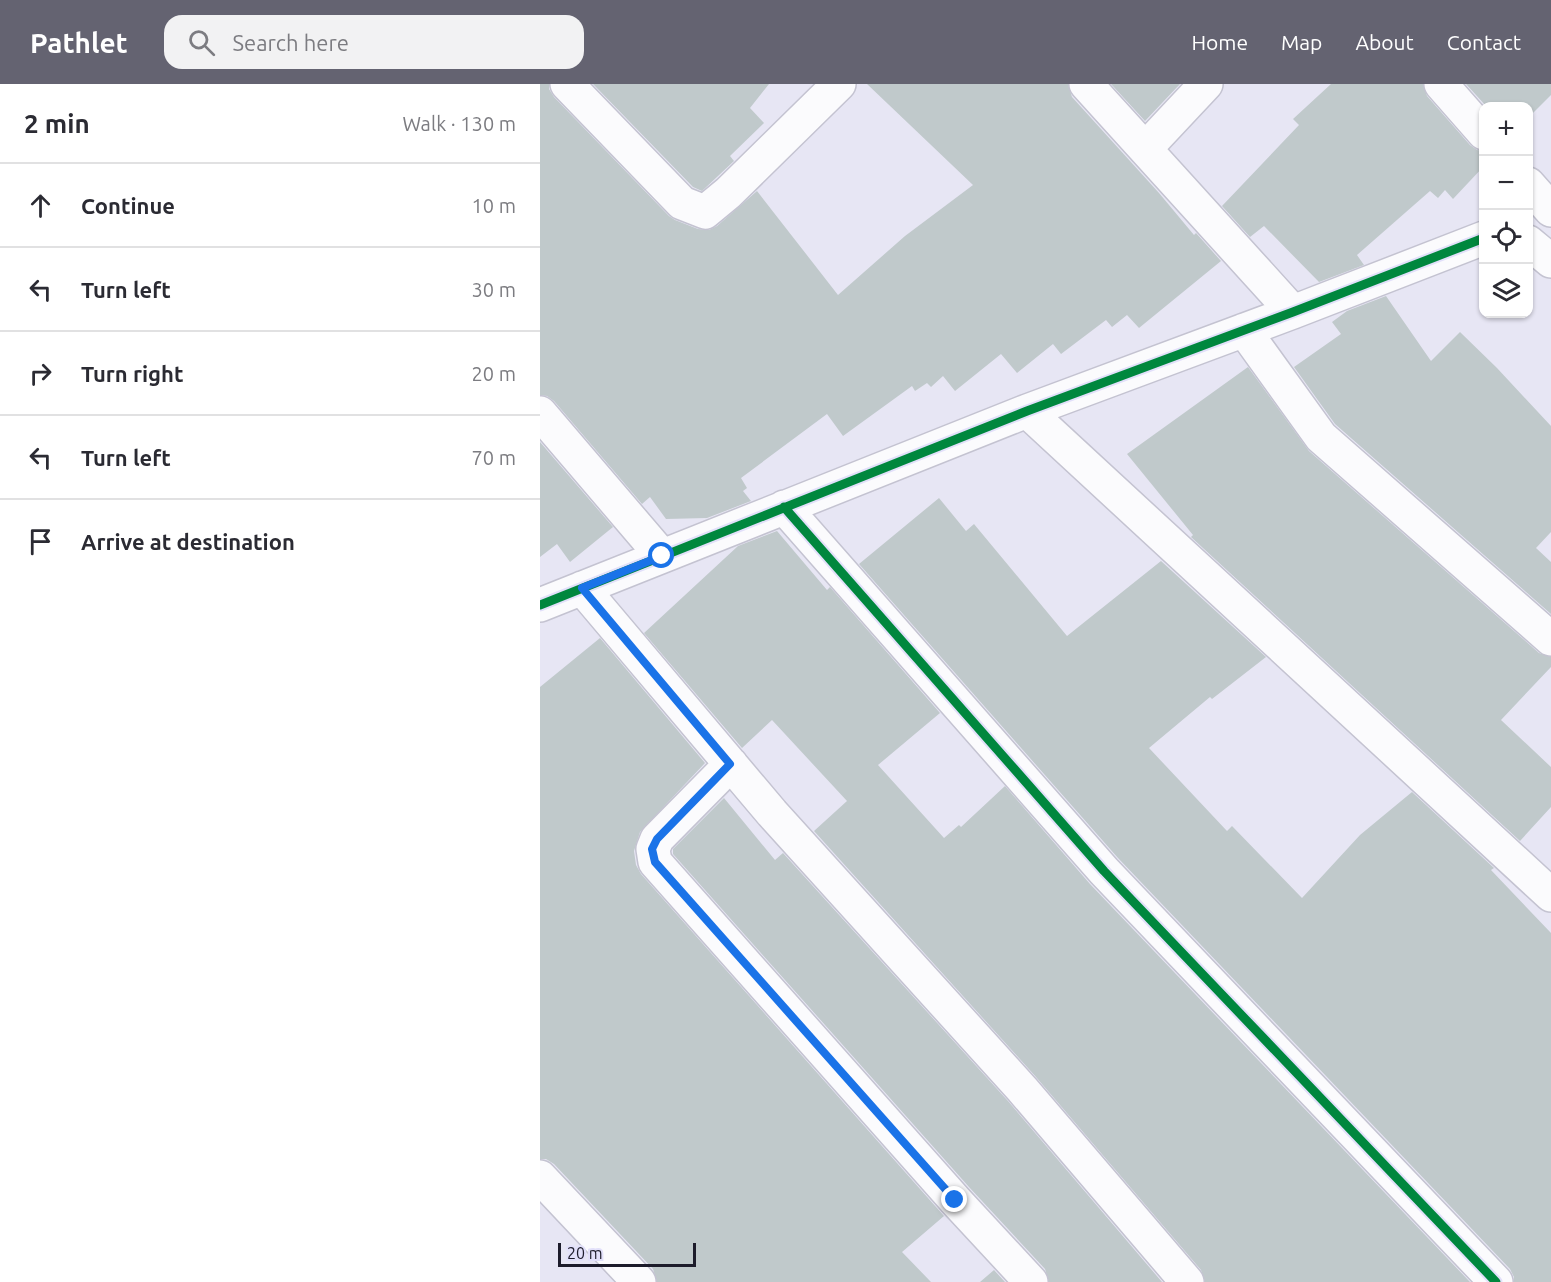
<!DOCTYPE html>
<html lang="en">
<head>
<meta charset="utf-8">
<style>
  body { margin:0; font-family:Ubuntu,sans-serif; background:#f2f2f3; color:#2b2b33 }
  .controls { position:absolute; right:18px; top:18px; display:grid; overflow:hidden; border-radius:12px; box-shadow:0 2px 4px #0004 }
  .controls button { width:54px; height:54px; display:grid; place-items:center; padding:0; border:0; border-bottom:2px solid #e1e1e2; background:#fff; color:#2b2b33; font:30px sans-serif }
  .scale { position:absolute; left:18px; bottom:15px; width:138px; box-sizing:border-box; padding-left:6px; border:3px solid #1d1c2b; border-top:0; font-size:16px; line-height:21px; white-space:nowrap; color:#1d1c2b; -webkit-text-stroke:4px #e2e0fa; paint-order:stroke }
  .stop { position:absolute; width:18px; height:18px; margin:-14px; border:4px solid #1a73e8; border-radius:50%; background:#fff }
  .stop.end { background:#1a73e8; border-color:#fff; box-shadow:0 2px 6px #0008 }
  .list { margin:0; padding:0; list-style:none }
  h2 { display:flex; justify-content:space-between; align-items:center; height:78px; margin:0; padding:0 24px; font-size:26px }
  h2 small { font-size:20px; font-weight:400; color:#7c7c81 }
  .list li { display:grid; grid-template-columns:39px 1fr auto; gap:18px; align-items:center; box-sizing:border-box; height:84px; padding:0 24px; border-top:2px solid #e1e1e2 }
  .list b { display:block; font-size:22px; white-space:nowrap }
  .list em { font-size:20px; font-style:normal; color:#7c7c81 }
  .icon { flex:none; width:33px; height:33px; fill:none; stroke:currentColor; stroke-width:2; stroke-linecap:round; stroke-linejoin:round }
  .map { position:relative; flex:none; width:1011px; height:1198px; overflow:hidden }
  header { display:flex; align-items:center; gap:36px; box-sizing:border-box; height:84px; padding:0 30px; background:#646371; color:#fff }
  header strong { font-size:28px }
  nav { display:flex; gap:33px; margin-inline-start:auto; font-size:21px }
  .search { width:420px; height:54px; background:#f2f2f3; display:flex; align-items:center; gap:15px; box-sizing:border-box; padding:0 21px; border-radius:18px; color:#7c7c81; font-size:22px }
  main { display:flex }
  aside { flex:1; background:#fff }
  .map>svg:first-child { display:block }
</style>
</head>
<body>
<header>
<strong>Pathlet</strong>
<div class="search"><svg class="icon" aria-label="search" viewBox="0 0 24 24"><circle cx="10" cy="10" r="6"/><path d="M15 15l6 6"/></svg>Search here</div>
<nav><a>Home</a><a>Map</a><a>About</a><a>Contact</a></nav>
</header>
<main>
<aside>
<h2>2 min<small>Walk · 130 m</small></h2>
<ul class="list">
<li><svg class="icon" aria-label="ahead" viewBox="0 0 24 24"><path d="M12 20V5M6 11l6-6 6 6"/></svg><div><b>Continue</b></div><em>10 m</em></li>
<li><svg class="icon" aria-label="left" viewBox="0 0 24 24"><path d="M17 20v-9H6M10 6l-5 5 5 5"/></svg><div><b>Turn left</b></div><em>30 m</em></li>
<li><svg class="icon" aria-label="right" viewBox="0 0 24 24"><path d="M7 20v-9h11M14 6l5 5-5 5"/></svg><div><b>Turn right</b></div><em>20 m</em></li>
<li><svg class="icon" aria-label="left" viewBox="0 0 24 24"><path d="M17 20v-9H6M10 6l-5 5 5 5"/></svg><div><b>Turn left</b></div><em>70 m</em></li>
<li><svg class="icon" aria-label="arrive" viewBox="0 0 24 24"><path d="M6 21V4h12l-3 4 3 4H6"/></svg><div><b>Arrive at destination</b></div></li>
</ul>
</aside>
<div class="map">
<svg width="1011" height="1198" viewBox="0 0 1011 1198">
  <rect width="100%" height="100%" fill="#e7e6f4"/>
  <path fill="#c0c9cb" d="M 0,0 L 9,0 L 9,5 L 14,13 L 129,132 L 135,136 L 158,145 L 169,146 L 177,142 L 217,107 L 298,211 L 365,152 L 433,101 L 327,0 L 528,0 L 532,13 L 619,109 L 654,151 L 656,149 L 681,177 L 599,244 L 587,231 L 572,243 L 566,236 L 521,270 L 513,260 L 477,289 L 461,270 L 415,307 L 403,292 L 391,303 L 387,299 L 375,307 L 372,302 L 303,352 L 287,330 L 201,394 L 207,404 L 203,407 L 211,417 L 167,434 L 126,435 L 110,413 L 102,420 L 14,317 L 7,312 L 0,311 Z
    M 53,0 L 229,0 L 210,24 L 224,39 L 190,72 L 194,77 L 162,107 L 153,103 Z
    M 571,0 L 640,0 L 605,37 Z
    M 791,0 L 883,0 L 887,12 L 930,61 L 937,66 L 944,67 L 944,82 L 913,115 L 905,106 L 898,114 L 890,107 L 817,171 L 824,181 L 779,198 L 724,142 L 710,153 L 682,122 L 759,41 L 753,35 Z
    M 926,0 L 1011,0 L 1011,11 L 988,34 L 988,22 L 946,22 Z
    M 846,212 L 891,277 L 920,248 L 957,284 L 1011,342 L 1011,448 L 996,464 L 1011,478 L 1011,530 L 795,340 L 754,283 L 801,250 L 792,238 L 807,227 Z
    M 708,283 L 769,367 L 999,569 L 1011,573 L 1011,583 L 961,636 L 1011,683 L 1011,723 L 980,757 L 651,453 L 653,451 L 587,370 Z
    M 0,358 L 73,443 L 30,478 L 17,460 L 0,473 Z
    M 399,414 L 426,447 L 434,440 L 527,552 L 621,477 L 726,573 L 672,615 L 670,613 L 609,664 L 687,747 L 692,742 L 762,814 L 820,751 L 872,708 L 954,784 L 951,786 L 1011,849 L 1011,1198 L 974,1198 L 974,1193 L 970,1185 L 578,774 L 319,480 Z
    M 237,447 L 287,506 L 290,503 L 400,629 L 338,681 L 404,754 L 419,741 L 421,743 L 465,702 L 550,800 L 930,1198 L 665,1198 L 661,1186 L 496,993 L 274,747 L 307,717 L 232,636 L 202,664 L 104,549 L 198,462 Z
    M 60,554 L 165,679 L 100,748 L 94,767 L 96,781 L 101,790 L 404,1132 L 362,1168 L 391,1198 L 117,1198 L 113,1185 L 14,1080 L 6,1075 L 0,1075 L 0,603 Z
    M 184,714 L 235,776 L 243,769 L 468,1017 L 622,1198 L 509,1198 L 505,1185 L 429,1103 L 133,770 L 133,765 Z
    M 454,1186 L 465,1198 L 440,1198 Z"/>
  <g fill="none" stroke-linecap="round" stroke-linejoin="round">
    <defs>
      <path id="street" d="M 27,0 L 142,119 L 165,128 L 188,109 L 299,0
        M 546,0 L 753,228
        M 901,0 L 944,49
        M 605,65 L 666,0
        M 988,100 L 1011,126
        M 988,158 L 1011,177
        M 704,246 L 781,353 L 1011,555
        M 487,327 L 1011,811
        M 0,329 L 122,472
        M 244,423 L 564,787 L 956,1198
        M 42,504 L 232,729 L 482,1005 L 647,1198
        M 0,521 L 487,327 L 753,228 L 944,154
        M 191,680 L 117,755 L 113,765 L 115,778 L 415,1116 L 491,1198
        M 0,1093 L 99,1198"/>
    </defs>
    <use href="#street" stroke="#c4c3d1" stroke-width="36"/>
    <use href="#street" stroke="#fbfbfd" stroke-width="33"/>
    <defs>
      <path id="cycleway" d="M 244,423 L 564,787 L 956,1198
        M 0,521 L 487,327 L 753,228 L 944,154"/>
    </defs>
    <use href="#cycleway" stroke="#e2e0fa" stroke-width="13"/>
    <use href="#cycleway" stroke="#00873e" stroke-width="9"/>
  </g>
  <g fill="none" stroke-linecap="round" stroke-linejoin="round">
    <path stroke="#1a73e8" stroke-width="8" d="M 122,472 L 42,504 L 190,680 L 117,755 L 112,765 L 115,778 L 415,1116"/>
  </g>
</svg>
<div class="controls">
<button>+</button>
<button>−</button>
<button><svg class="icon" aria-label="locate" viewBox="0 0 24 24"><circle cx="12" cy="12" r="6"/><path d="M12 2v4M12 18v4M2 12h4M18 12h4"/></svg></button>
<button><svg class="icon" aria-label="layers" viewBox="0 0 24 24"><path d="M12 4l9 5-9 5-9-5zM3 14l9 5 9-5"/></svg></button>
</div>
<div class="scale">20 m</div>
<div class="stop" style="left:122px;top:472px"></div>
<div class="stop end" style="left:415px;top:1116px"></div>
</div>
</main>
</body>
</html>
